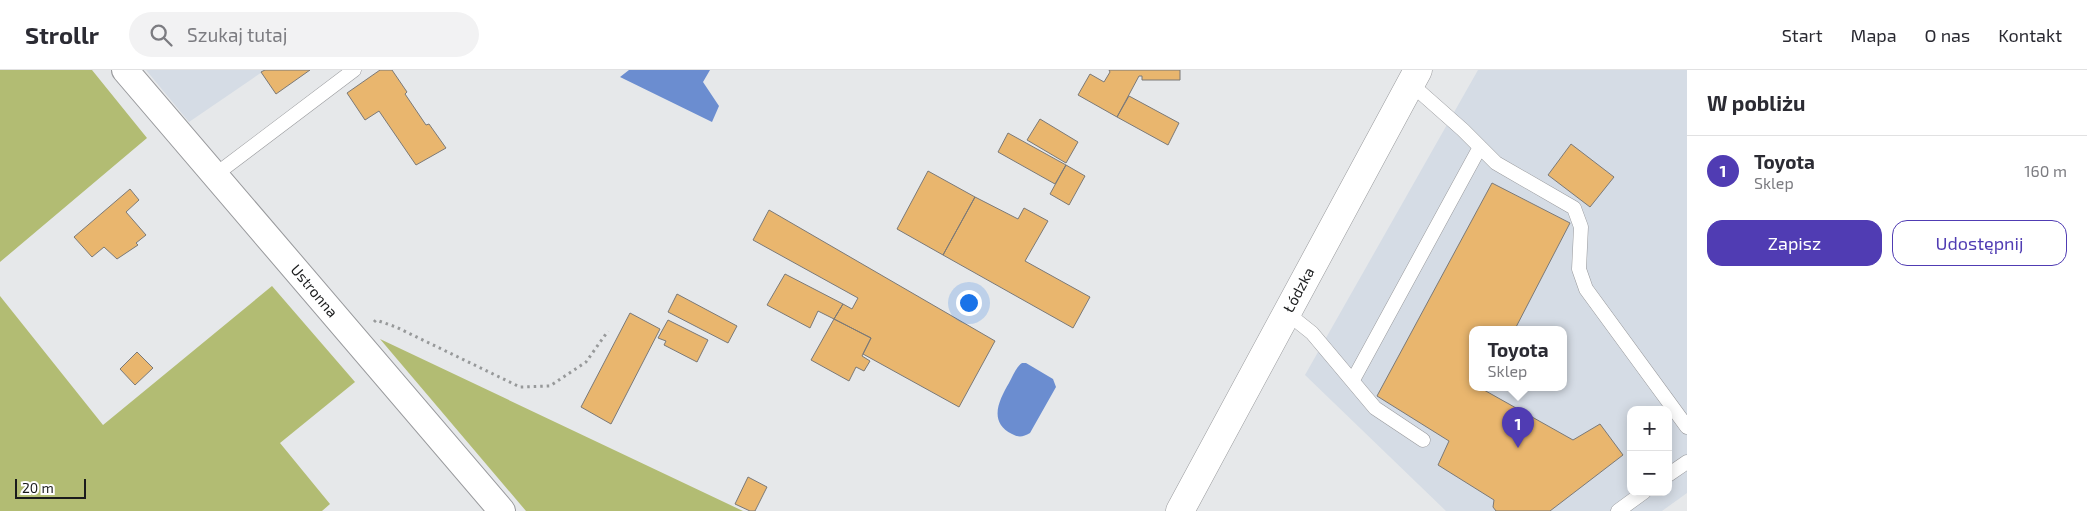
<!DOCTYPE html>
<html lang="pl">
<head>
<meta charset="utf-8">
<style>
  body { margin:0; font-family:"Exo 2",sans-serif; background:#f2f2f3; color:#2b2b33 }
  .controls { position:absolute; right:15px; bottom:15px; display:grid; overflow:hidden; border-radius:10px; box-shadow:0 2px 12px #0003 }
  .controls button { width:45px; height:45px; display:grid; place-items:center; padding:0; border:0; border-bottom:1px solid #e1e1e2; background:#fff; color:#2b2b33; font:25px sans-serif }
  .scale { position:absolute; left:15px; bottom:12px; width:71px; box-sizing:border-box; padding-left:5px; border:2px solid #1a1b1c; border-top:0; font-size:14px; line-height:18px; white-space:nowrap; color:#1a1b1c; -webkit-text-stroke:4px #fff; paint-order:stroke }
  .you { position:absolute; left:968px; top:232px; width:18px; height:18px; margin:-12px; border:4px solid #fff; border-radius:50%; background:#1a73e8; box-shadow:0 0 0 8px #1a73e833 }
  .badge { display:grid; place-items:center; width:32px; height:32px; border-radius:50%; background:#503cb3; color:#fff; font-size:16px; font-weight:700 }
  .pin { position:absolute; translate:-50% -41px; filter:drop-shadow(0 1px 2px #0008) }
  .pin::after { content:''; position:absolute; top:26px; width:18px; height:15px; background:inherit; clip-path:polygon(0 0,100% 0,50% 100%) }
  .popup { position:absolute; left:1469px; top:256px; width:98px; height:65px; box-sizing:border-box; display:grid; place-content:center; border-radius:10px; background:#fff; filter:drop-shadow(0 1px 4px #0005); font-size:16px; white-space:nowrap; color:#7c7c81 }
  .popup b { font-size:19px; color:#2b2b33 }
  .popup::after { content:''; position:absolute; left:50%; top:100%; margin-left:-10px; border:10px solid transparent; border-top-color:#fff }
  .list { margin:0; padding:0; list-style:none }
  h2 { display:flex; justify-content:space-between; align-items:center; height:65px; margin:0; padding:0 20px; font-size:21px }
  h2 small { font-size:16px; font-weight:400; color:#7c7c81 }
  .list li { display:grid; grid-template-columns:32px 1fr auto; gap:15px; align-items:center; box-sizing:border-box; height:70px; padding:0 20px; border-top:1px solid #e1e1e2 }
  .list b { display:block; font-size:19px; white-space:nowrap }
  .list p { margin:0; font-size:16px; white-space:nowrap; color:#7c7c81 }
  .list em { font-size:16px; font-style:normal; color:#7c7c81 }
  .actions { display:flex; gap:10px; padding:15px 20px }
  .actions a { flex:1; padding:11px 0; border:1px solid #503cb3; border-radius:15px; text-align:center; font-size:18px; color:#503cb3 }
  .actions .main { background:#503cb3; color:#fff }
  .icon { flex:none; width:28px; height:28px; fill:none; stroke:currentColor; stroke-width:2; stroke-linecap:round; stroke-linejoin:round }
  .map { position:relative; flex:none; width:1687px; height:441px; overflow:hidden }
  header { display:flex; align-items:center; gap:30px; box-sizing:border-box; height:70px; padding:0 25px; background:#fff; border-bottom:1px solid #e1e1e2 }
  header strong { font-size:24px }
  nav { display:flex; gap:28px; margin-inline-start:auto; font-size:18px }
  .search { width:350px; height:45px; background:#f2f2f3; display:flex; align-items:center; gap:12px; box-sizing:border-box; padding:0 18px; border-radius:28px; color:#7c7c81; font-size:19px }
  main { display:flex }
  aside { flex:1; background:#fff }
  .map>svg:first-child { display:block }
</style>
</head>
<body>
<header>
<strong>Strollr</strong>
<div class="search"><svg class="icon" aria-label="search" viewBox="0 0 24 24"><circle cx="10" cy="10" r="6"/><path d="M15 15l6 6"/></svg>Szukaj tutaj</div>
<nav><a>Start</a><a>Mapa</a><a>O nas</a><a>Kontakt</a></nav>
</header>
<main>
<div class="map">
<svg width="1687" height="441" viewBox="0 0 1687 441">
  <rect width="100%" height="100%" fill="#e6e8ea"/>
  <path fill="#d5dce5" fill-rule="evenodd" d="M 146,0 L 265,0 L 189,52 Z
    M 1478,0 L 1687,0 L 1687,423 L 1662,441 L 1446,441 L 1305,305 ZM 1473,259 L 1563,259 L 1563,317 L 1473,317 ZM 1631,340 L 1668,340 L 1668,422 L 1631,422 Z"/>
  <path fill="#b2bc73" d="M 0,0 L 92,0 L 147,68 L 0,192 Z
    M 272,216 L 355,312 L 280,373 L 330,434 L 322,441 L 0,441 L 0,226 L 103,355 Z
    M 380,269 L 743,441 L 526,441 Z"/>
  <path fill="#6b8dd0" d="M 629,0 L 710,0 L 703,12 L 719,36 L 712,52 L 620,7 Z
    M 1022,293 L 1026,293 L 1053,309 L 1056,317 L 1030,363 C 1023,367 1019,368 1012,364 C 988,352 999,330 1009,313 C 1013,306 1016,297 1022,293 Z"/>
  <path fill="#e9b66e" stroke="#7b7977" d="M 265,0 L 310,0 L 276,24 L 261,2 Z
    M 380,0 L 392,0 L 407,22 L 405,24 L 426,55 L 429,54 L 446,78 L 416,95 L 379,41 L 365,50 L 347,23 Z
    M 1109,0 L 1180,0 L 1180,10 L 1142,10 L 1142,6 L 1139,6 L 1117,47 L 1078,25 L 1090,4 L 1104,12 L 1110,2 Z
    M 1129,26 L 1179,53 L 1168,75 L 1117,47 Z
    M 1040,49 L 1078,72 L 1066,93 L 1027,70 Z
    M 1008,63 L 1066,95 L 1055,114 L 998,82 Z
    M 1571,74 L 1614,107 L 1590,137 L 1548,105 Z
    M 1066,95 L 1085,106 L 1069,135 L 1050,124 Z
    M 928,101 L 975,127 L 943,185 L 897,159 Z
    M 1492,113 L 1570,153 L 1515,259 L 1473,259 L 1473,317 L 1486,317 L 1484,320 L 1573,370 L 1600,354 L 1623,385 L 1550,441 L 1496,441 L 1493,437 L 1494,430 L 1438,395 L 1449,371 L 1377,326 Z
    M 130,119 L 139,130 L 126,142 L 146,165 L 136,173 L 138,175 L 117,189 L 104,177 L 92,187 L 74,167 Z
    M 975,127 L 1018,149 L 1024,138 L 1048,151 L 1025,191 L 1090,227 L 1073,258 L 943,185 Z
    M 769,140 L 995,271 L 959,337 L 863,284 L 871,268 L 834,249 L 843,234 L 852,239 L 858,228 L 753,170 Z
    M 785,204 L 843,234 L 834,249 L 818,241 L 810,258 L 767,235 Z
    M 677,224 L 737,256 L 728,273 L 668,242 Z
    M 630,243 L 660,259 L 611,354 L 581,337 Z
    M 834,249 L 871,268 L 862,286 L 870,291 L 864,301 L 856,297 L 849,311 L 811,290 Z
    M 668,250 L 708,270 L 697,292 L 664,275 L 666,271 L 658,268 Z
    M 137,282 L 153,298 L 135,315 L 120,299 Z
    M 748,407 L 767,417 L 755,441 L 750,441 L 735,434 Z"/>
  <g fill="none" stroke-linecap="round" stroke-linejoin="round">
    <defs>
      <path id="lane" d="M 1411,14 L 1463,60 L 1496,93 L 1574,138 L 1581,157 L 1579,199 L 1586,219 L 1687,357
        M 215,105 L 354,0
        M 1287,243 L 1312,263 L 1375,338 L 1423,370
        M 1353,310 L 1480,77
        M 1668,405 L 1687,392
        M 1618,441 L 1644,422"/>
      <path id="street" d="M 125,0 L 502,441"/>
      <path id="secondary" d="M 1180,441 L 1418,0"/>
    </defs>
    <use href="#lane" stroke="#98999c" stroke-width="15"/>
    <use href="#street" stroke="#98999c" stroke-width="28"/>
    <use href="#secondary" stroke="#98999c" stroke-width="29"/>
    <path stroke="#97999a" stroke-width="3" stroke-dasharray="2.5 4" stroke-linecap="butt" d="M 374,252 L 376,250 L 396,257 L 520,317 L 550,316 L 586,292 L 608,261"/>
    <use href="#lane" stroke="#fff" stroke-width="14"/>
    <use href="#street" stroke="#fff" stroke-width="26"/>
    <use href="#secondary" stroke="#fff" stroke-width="28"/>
  </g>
  <g text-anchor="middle" stroke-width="4" stroke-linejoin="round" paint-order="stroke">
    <g font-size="15" fill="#1a1b1c" stroke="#fff">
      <text transform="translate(1299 220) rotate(-62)" y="5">Łódzka</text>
      <text transform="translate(314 221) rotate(50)" y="5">Ustronna</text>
    </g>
  </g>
</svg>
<div class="controls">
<button>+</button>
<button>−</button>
</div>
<div class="scale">20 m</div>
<div class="you"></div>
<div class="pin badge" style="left:1518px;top:378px">1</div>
<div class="popup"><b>Toyota</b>Sklep</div>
</div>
<aside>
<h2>W pobliżu<small></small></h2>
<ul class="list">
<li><span class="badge">1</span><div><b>Toyota</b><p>Sklep</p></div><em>160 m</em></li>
</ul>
<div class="actions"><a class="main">Zapisz</a><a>Udostępnij</a></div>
</aside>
</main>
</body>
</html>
